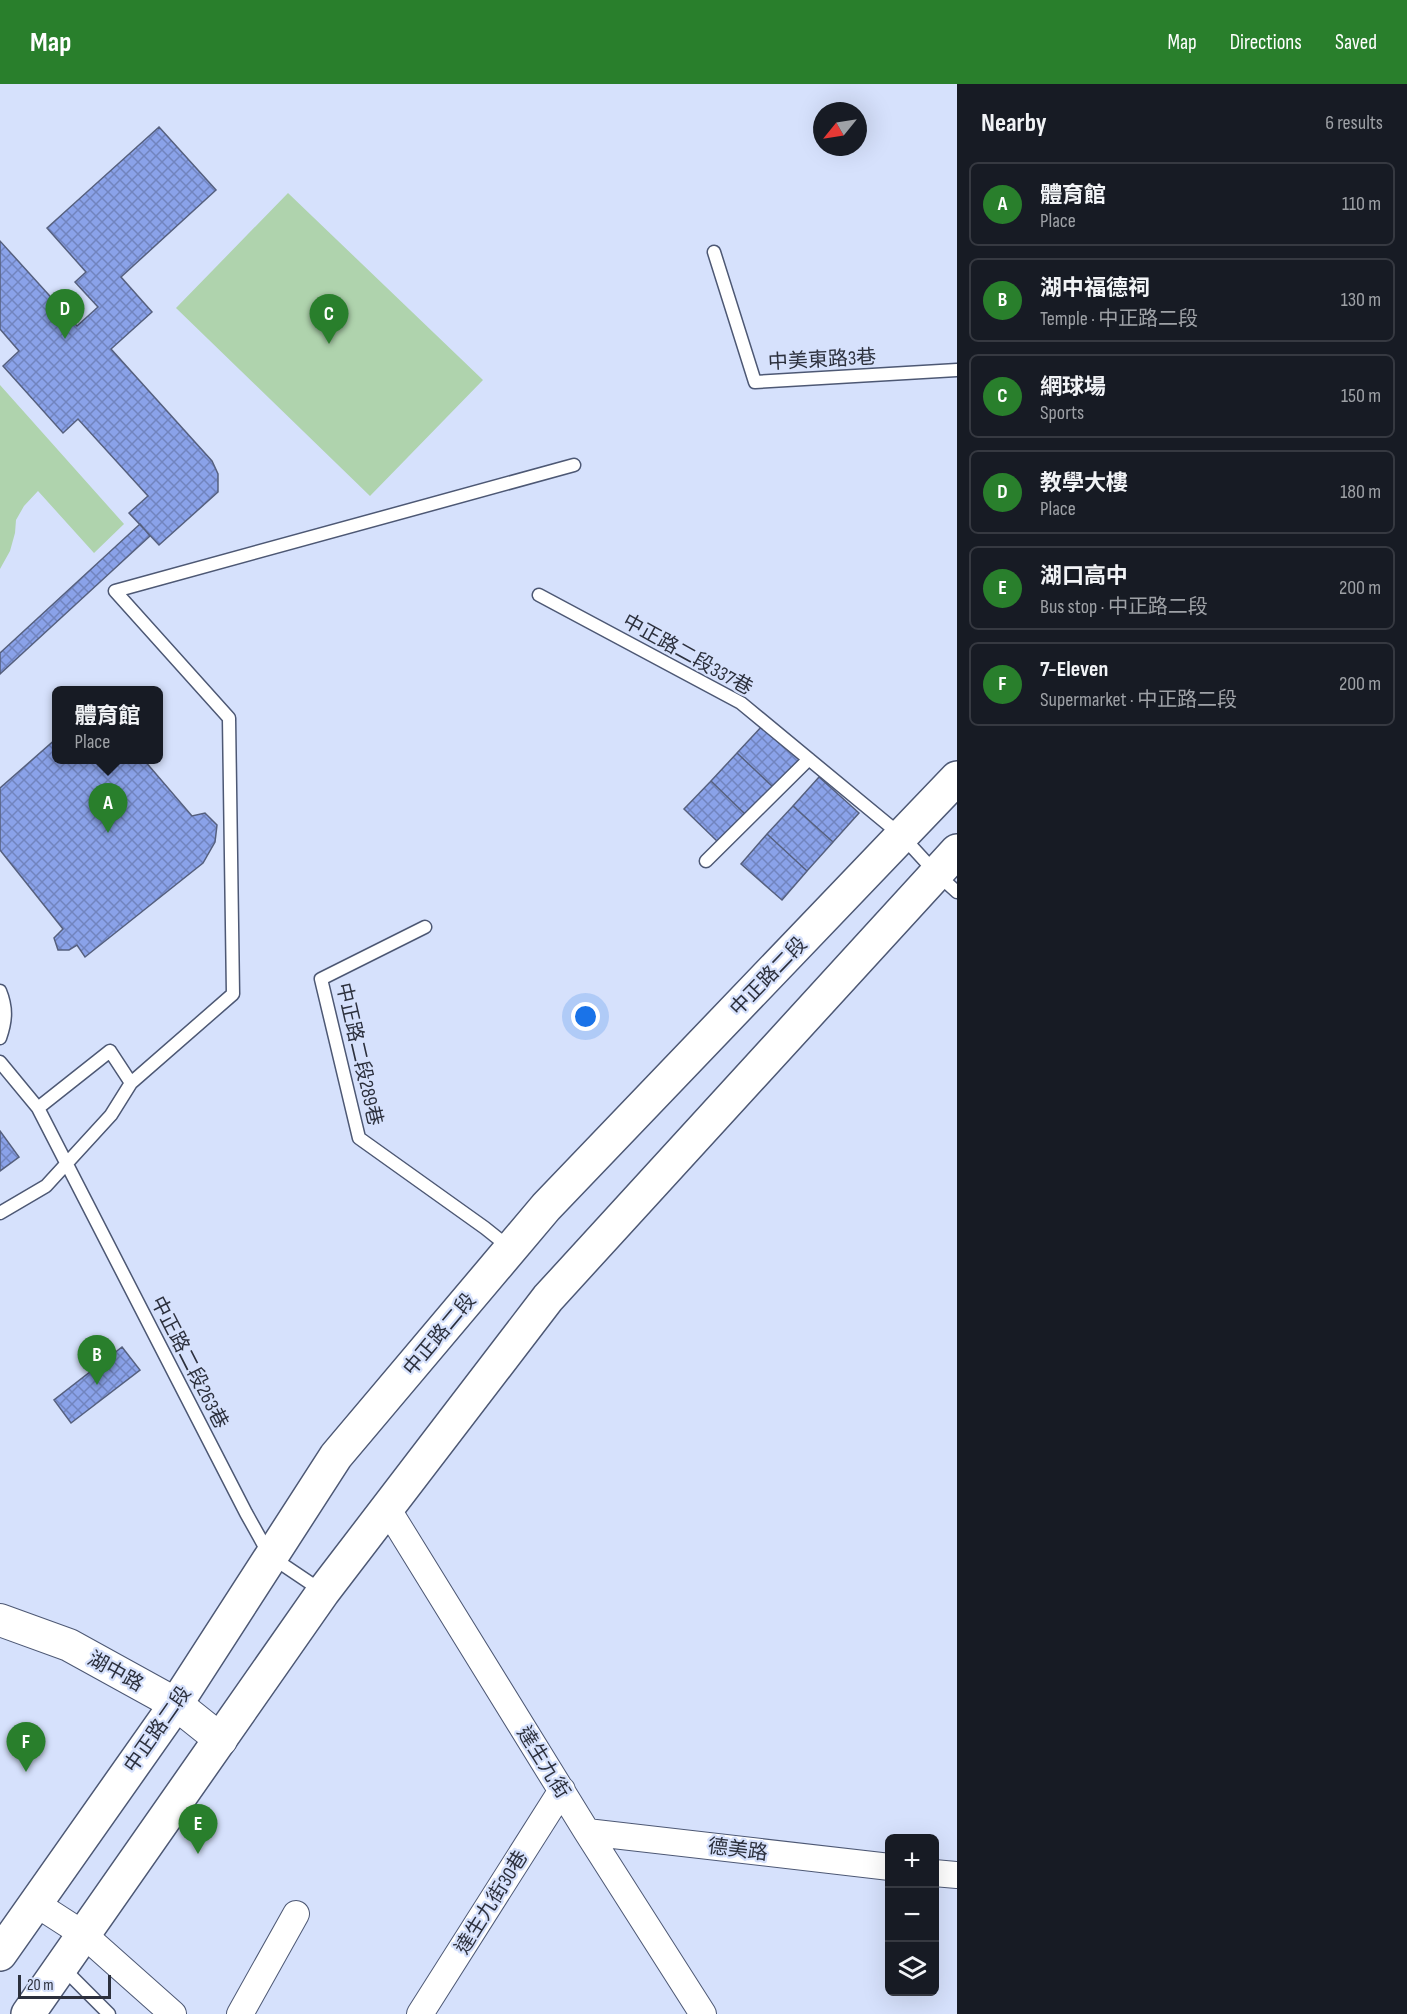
<!DOCTYPE html>
<html lang="en">
<head>
<meta charset="utf-8">
<style>
  body { margin:0; font-family:"Sofia Sans Condensed","Noto Sans TC",sans-serif; background:#242831; color:#f1f3f6 }
  .controls { position:absolute; right:18px; bottom:18px; display:grid; overflow:hidden; border-radius:9px; box-shadow:0 6px 24px #0002 }
  .controls button { width:54px; height:54px; display:grid; place-items:center; padding:0; border:0; border-bottom:2px solid #363941; background:#171b24; color:#f1f3f6; font:30px sans-serif }
  .compass { position:absolute; left:813px; top:18px; width:54px; height:54px; border-radius:50%; background:#171b24; box-shadow:0 6px 24px #0002; rotate:240deg }
  .scale { position:absolute; left:18px; bottom:15px; width:93px; box-sizing:border-box; padding-left:6px; border:3px solid #2c303d; border-top:0; font-size:16px; line-height:21px; white-space:nowrap; color:#2c303d; -webkit-text-stroke:4px #d6e1fc; paint-order:stroke }
  .you { position:absolute; left:586px; top:933px; width:21px; height:21px; margin:-15px; border:4px solid #fff; border-radius:50%; background:#1a73e8; box-shadow:0 0 0 9px #1a73e833 }
  .badge { display:grid; place-items:center; width:39px; height:39px; border-radius:50%; background:#297f2c; color:#fff; font-size:20px; font-weight:700 }
  .pin { position:absolute; translate:-50% -50px; filter:drop-shadow(0 2px 3px #0008) }
  .pin::after { content:''; position:absolute; top:32px; width:21px; height:18px; background:inherit; clip-path:polygon(0 0,100% 0,50% 100%) }
  .popup { position:absolute; left:52px; top:602px; width:111px; height:78px; box-sizing:border-box; display:grid; place-content:center; border-radius:9px; background:#171b24; filter:drop-shadow(0 2px 4px #0005); font-size:20px; white-space:nowrap; color:#9ea1a6 }
  .popup b { font-size:22px; color:#f1f3f6 }
  .popup::after { content:''; position:absolute; left:50%; top:100%; margin-left:-12px; border:12px solid transparent; border-top-color:#171b24 }
  .list { margin:0; padding:0; list-style:none }
  h2 { display:flex; justify-content:space-between; align-items:center; height:78px; margin:0; padding:0 24px; font-size:26px }
  h2 small { font-size:20px; font-weight:400; color:#9ea1a6 }
  .list li { display:grid; grid-template-columns:39px 1fr auto; gap:18px; align-items:center; box-sizing:border-box; height:84px; margin:0 12px 12px; padding:0 12px; border:2px solid #363941; border-radius:9px }
  .list b { display:block; font-size:22px; white-space:nowrap }
  .list p { margin:0; font-size:20px; white-space:nowrap; color:#9ea1a6 }
  .list em { font-size:20px; font-style:normal; color:#9ea1a6 }
  .icon { flex:none; width:33px; height:33px; fill:none; stroke:currentColor; stroke-width:2; stroke-linecap:round; stroke-linejoin:round }
  .map { position:relative; flex:none; width:957px; height:1930px; overflow:hidden }
  header { display:flex; align-items:center; gap:36px; box-sizing:border-box; height:84px; padding:0 30px; background:#297f2c; color:#fff }
  header strong { font-size:28px }
  nav { display:flex; gap:33px; margin-inline-start:auto; font-size:21px }
  main { display:flex }
  aside { flex:1; background:#171b24 }
  .map>svg:first-child { display:block }
</style>
</head>
<body>
<header>
<strong>Map</strong>
<nav><a>Map</a><a>Directions</a><a>Saved</a></nav>
</header>
<main>
<div class="map">
<svg width="957" height="1930" viewBox="0 0 957 1930">
  <defs>
    <pattern id="building-cross-hatch" width="8" height="8" patternUnits="userSpaceOnUse" patternTransform="scale(1.5)"><rect width="8" height="8" fill="#8aa2e9"/><path d="M0 0l8 8M0 8l8-8" fill="none" stroke="#7184be"/></pattern>
  </defs>
  <rect width="100%" height="100%" fill="#d6e1fc"/>
  <path fill="#afd3ad" d="M 288,109 L 483,296 L 370,412 L 176,224 Z
    M 0,301 L 124,440 L 94,469 L 38,407 L 24,422 L 16,436 L 15,449 L 10,467 L 0,485 Z"/>
  <path fill="url(#building-cross-hatch)" stroke="#56607e" stroke-width="1.5" d="M 159,43 L 216,106 L 121,193 L 152,228 L 111,265 L 212,377 L 218,390 L 218,408 L 159,461 L 129,429 L 148,412 L 78,335 L 63,349 L 3,282 L 19,267 L 0,245 L 0,157 L 77,242 L 98,223 L 75,198 L 86,188 L 47,144 Z
    M 140,440 L 150,452 L 0,590 L 0,569 Z
    M 763,641 L 800,675 L 773,703 L 737,669 Z
    M 57,654 L 57,676 L 144,676 L 192,732 L 205,729 L 217,741 L 215,758 L 203,779 L 85,873 L 77,861 L 69,866 L 58,866 L 54,854 L 63,845 L 0,766 L 0,704 Z
    M 737,669 L 773,703 L 746,731 L 711,697 Z
    M 819,693 L 859,729 L 833,758 L 793,722 Z
    M 711,697 L 746,731 L 720,760 L 684,725 Z
    M 793,722 L 833,758 L 807,787 L 767,750 Z
    M 767,750 L 807,787 L 782,816 L 741,780 Z
    M 0,1047 L 19,1073 L 0,1087 Z
    M 122,1263 L 140,1286 L 71,1339 L 54,1316 Z"/>
  <g fill="none" stroke-linecap="round" stroke-linejoin="round">
    <defs>
      <path id="service" d="M 714,168 L 755,298 L 957,286
        M 539,511 L 741,619 L 902,752 L 936,789 L 957,808
        M 706,777 L 809,675
        M 425,843 L 321,895 L 359,1054 L 485,1144 L 510,1164
        M 0,907 C 7,924 6,937 0,954
        M 0,978 L 38,1024 L 246,1429 L 270,1472 L 322,1507
        M 38,1024 L 110,967 L 131,999 L 233,910 L 229,634 L 115,507 L 574,381
        M 0,1129 L 46,1102 L 111,1031 L 131,999
        M 62,1883 L 109,1930"/>
      <path id="minor" d="M 387,1424 L 587,1748 L 703,1930
        M 587,1748 L 890,1783
        M 934,1789 L 957,1791
        M 35,1819 L 83,1850 L 173,1930
        M 240,1930 L 296,1830
        M 420,1930 L 562,1706"/>
      <path id="tertiary" d="M 0,1536 L 69,1561 L 176,1620 L 221,1656"/>
      <path id="secondary" d="M 0,1870 L 176,1620 L 336,1372 L 546,1123 L 957,694
        M 28,1930 L 323,1508 L 548,1214 L 957,767"/>
    </defs>
    <use href="#service" stroke="#4d5874" stroke-width="15"/>
    <use href="#minor" stroke="#4d5874" stroke-width="28"/>
    <use href="#tertiary" stroke="#4d5874" stroke-width="34"/>
    <use href="#secondary" stroke="#4d5874" stroke-width="36"/>
    <use href="#service" stroke="#fff" stroke-width="12"/>
    <use href="#minor" stroke="#fff" stroke-width="26"/>
    <use href="#tertiary" stroke="#fff" stroke-width="32"/>
    <use href="#secondary" stroke="#fff" stroke-width="33"/>
  </g>
  <g text-anchor="middle" stroke-width="4.5" stroke-linejoin="round" paint-order="stroke">
    <g font-size="20" fill="#2c303d" stroke="#d6e1fc">
      <text transform="translate(822 275) rotate(-3)" y="7">中美東路3巷</text>
      <text transform="translate(688 570) rotate(29)" y="7">中正路二段337巷</text>
      <text transform="translate(768 892) rotate(-46)" y="7">中正路二段</text>
      <text transform="translate(360 970) rotate(77)" y="7">中正路二段289巷</text>
      <text transform="translate(439 1250) rotate(-50)" y="7">中正路二段</text>
      <text transform="translate(190 1278) rotate(63)" y="7">中正路二段263巷</text>
      <text transform="translate(116 1587) rotate(29)" y="7">湖中路</text>
      <text transform="translate(157 1645) rotate(-55)" y="7">中正路二段</text>
      <text transform="translate(544 1678) rotate(58)" y="7">達生九街</text>
      <text transform="translate(738 1765) rotate(7)" y="7">德美路</text>
      <text transform="translate(491 1818) rotate(-58)" y="7">達生九街30巷</text>
    </g>
  </g>
</svg>
<div class="controls">
<button>+</button>
<button>−</button>
<button><svg class="icon" aria-label="layers" viewBox="0 0 24 24"><path d="M12 4l9 5-9 5-9-5zM3 14l9 5 9-5"/></svg></button>
</div>
<svg class="compass" viewBox="-18 -18 36 36"><path d="M0-13l5 13h-10z" fill="#e53935"/><path d="M0 13l5-13h-10z" fill="#9ea1a6"/></svg>
<div class="scale">20 m</div>
<div class="you"></div>
<div class="pin badge" style="left:108px;top:749px">A</div>
<div class="popup"><b>體育館</b>Place</div>
<div class="pin badge" style="left:97px;top:1301px">B</div>
<div class="pin badge" style="left:329px;top:260px">C</div>
<div class="pin badge" style="left:65px;top:255px">D</div>
<div class="pin badge" style="left:198px;top:1770px">E</div>
<div class="pin badge" style="left:26px;top:1688px">F</div>
</div>
<aside>
<h2>Nearby<small>6 results</small></h2>
<ul class="list">
<li><span class="badge">A</span><div><b>體育館</b><p>Place</p></div><em>110 m</em></li>
<li><span class="badge">B</span><div><b>湖中福德祠</b><p>Temple · 中正路二段</p></div><em>130 m</em></li>
<li><span class="badge">C</span><div><b>網球場</b><p>Sports</p></div><em>150 m</em></li>
<li><span class="badge">D</span><div><b>教學大樓</b><p>Place</p></div><em>180 m</em></li>
<li><span class="badge">E</span><div><b>湖口高中</b><p>Bus stop · 中正路二段</p></div><em>200 m</em></li>
<li><span class="badge">F</span><div><b>7-Eleven</b><p>Supermarket · 中正路二段</p></div><em>200 m</em></li>
</ul>
</aside>
</main>
</body>
</html>
